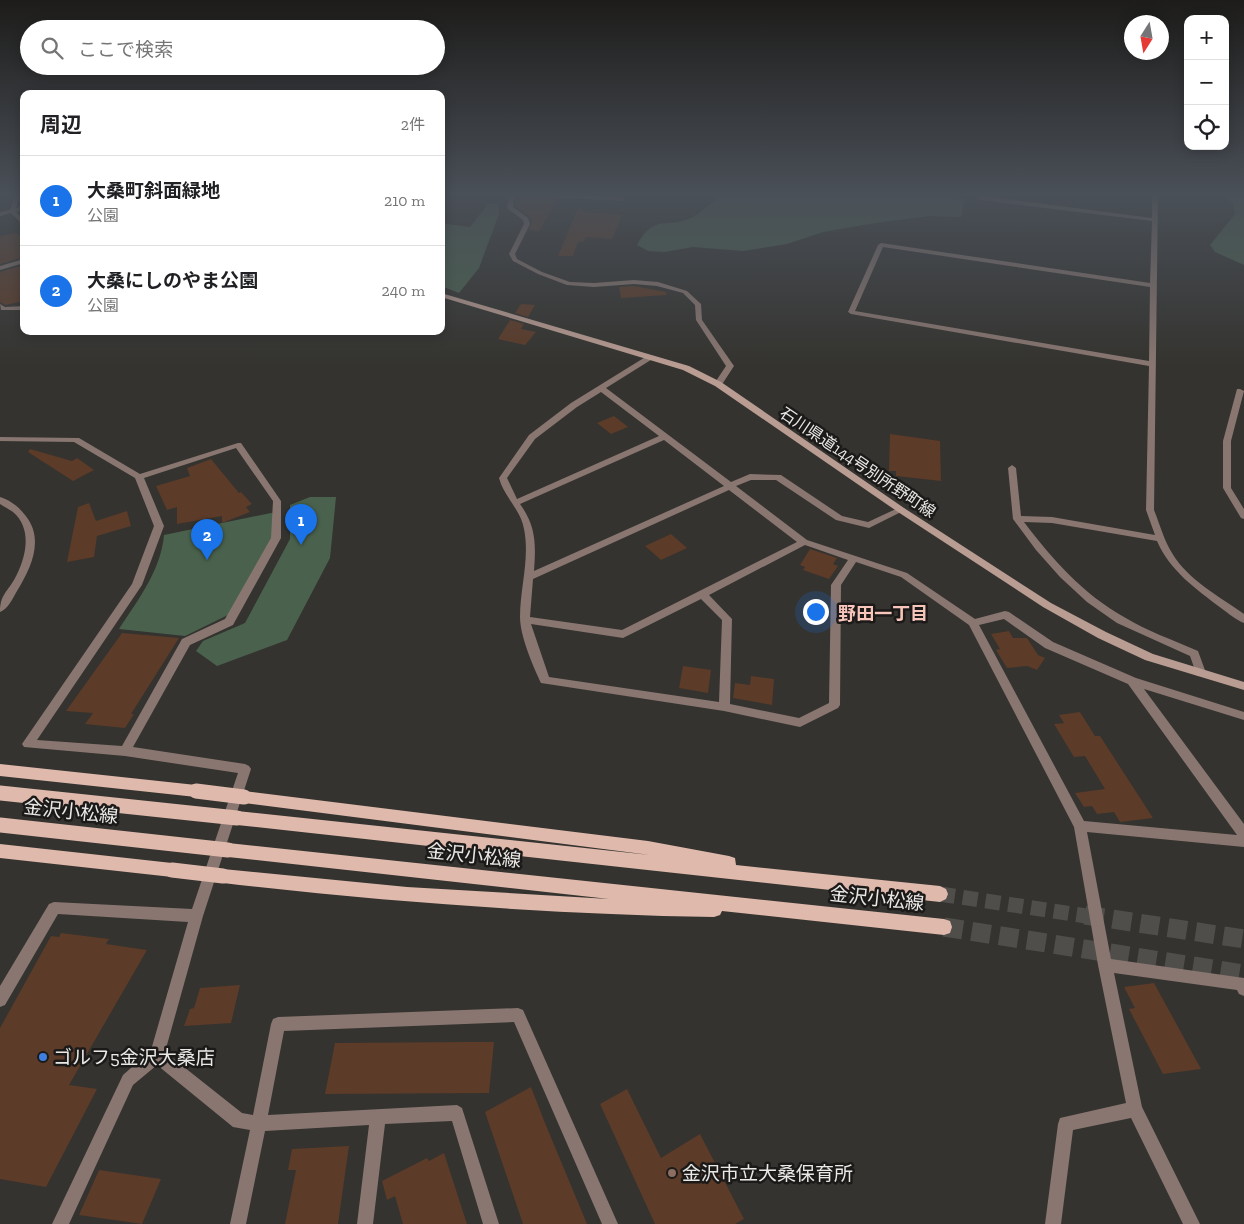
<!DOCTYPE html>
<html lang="ja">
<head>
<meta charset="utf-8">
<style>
  body { margin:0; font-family:"Zilla Slab","Noto Sans JP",serif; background:#f6f6f6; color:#202124 }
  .controls { position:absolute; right:15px; top:15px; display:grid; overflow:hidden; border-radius:10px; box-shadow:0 2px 12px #0003 }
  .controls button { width:45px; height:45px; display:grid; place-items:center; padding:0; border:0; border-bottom:1px solid #e0e0e0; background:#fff; color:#202124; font:25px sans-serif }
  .compass { position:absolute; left:1124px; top:15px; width:45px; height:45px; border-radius:50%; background:#fff; box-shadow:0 2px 12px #0003; rotate:191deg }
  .you { position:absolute; left:815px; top:611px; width:18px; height:18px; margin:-12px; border:4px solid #fff; border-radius:50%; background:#1a73e8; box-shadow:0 0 0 8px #1a73e833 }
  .badge { display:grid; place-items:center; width:32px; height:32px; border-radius:50%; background:#1a73e8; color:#fff; font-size:16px; font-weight:700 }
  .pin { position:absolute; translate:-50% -41px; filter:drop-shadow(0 1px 2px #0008) }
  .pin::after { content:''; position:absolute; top:26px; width:18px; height:15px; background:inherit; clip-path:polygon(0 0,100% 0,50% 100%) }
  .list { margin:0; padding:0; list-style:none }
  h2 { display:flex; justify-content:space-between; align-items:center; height:65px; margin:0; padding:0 20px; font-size:21px }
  h2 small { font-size:16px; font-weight:400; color:#757577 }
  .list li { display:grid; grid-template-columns:32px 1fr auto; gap:15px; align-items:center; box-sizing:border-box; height:90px; padding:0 20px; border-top:1px solid #e0e0e0 }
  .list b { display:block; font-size:19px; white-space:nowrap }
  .list p { margin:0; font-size:16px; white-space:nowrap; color:#757577 }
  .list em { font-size:16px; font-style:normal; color:#757577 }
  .icon { flex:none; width:28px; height:28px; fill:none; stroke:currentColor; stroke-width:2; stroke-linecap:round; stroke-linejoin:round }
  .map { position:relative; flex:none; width:1244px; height:1224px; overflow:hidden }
  .search { position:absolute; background:#fff; box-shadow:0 2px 12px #0003; left:20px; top:20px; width:425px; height:55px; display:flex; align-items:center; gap:12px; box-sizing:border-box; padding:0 18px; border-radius:28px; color:#757577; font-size:19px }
  .panel { position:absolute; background:#fff; box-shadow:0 2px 12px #0003; left:20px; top:90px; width:425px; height:245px; border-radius:10px }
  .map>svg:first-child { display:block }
</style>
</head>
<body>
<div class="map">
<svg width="1244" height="1224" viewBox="0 0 1244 1224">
  <rect width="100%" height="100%" fill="#34332f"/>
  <path fill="#4a624d" d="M 718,195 L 945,195 L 964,199 L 961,217 L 930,216 L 875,223 L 823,232 L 787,244 L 743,251 L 693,247 L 664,252 L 648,251 L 637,245 C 655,212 668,230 693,217 C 702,212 710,204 718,198 Z
    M 1224,195 L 1244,195 L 1244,265 L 1215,252 L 1210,245 L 1235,214 L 1233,204 Z
    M 488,204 L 498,204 L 499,214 L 479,268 L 459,293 L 441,286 L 441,223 L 470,227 Z
    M 310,497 L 336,497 L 330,558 L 287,640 L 217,666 L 196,651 L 203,641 L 245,623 L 290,539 L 290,505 Z
    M 276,512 L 276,538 L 234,612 L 185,636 L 119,629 C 138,600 161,570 164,535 Z"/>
  <path fill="#5c3b28" d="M 516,196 L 546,197 L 559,199 L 539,231 L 529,230 L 532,223 L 530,217 L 515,206 Z
    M 578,208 L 587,212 L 622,215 L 612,239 L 586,237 L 583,242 L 578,242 L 573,256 L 558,256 Z
    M 16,233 L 24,239 L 24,257 L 0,264 L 0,236 Z
    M 24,265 L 24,301 L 5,305 L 0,302 L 0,272 Z
    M 634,286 L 666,292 L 666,295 L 621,298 L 619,287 Z
    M 521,304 L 535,305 L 528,317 L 515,313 Z
    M 510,320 L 524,324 L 521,329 L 536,332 L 525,345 L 498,339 Z
    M 614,416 L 628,427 L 611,434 L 597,423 Z
    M 890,434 L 940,441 L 941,481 L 896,476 L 896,471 L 889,471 Z
    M 30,449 L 72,461 L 77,458 L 94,470 L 73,481 L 28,452 Z
    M 211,459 L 239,493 L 241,492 L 252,504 L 246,507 L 250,512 L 222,523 L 222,516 L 177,524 L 177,507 L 167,510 L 156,486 L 190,476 L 187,468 Z
    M 89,503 L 96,521 L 127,511 L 131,526 L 97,536 L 94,557 L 67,562 L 78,507 Z
    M 671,534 L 687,548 L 661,560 L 645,546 Z
    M 810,549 L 837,558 L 833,564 L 838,566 L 829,579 L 803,570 L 805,567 L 800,565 Z
    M 1009,631 L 1013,638 L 1027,638 L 1038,655 L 1045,658 L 1037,670 L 1027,666 L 1007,668 L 996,650 L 1000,649 L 991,634 Z
    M 122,633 L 179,638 L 131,714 L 134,714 L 125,728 L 85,724 L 93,713 L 66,711 Z
    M 683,666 L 711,670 L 708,693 L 679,688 Z
    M 751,676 L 774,679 L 772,705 L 733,698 L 735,683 L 750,685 Z
    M 1080,712 L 1095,736 L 1100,736 L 1153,818 L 1120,822 L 1114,812 L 1097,814 L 1092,806 L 1084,807 L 1075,793 L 1105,789 L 1085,756 L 1074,757 L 1054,724 L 1064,723 L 1059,715 Z
    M 61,933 L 109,939 L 106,944 L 147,950 L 69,1085 L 97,1089 L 46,1187 L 0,1179 L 0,1028 L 51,936 L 59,937 Z
    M 1154,983 L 1201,1069 L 1163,1074 L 1129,1009 L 1135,1008 L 1124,987 Z
    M 240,985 L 231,1023 L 184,1026 L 190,1009 L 194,1008 L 200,988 Z
    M 464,1042 L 494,1042 L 489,1093 L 325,1094 L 335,1043 Z
    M 531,1087 L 545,1123 L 587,1224 L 523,1224 L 485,1112 Z
    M 627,1089 L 661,1158 L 700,1134 L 744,1219 L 735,1224 L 655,1224 L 600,1104 Z
    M 349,1146 L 338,1224 L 285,1224 L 296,1170 L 288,1170 L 292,1149 Z
    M 444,1153 L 467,1224 L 403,1224 L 395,1196 L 387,1200 L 382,1181 L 427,1158 L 429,1161 Z
    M 99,1170 L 161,1179 L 142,1224 L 79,1215 Z"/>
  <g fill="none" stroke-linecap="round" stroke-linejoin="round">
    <path stroke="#4f4e4a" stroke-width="15" stroke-dasharray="15 8" stroke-linecap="butt" d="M 940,894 L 1093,917"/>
    <path stroke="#4f4e4a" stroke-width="19" stroke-dasharray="19 9" stroke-linecap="butt" d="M 1085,915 L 1244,939
      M 944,927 L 1244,974"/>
    <path fill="#897670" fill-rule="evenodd" d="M 15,195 L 20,195 L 16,208 L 24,206 L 24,210 L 16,212 L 24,220 L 24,226 L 11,213 L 0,216 L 0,212 L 10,210 Z
      M 509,195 L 514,195 L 513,207 L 528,218 L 530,224 L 515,254 L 517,259 L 542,272 L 570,282 L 594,283 L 634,280 L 658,282 L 687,291 L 701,304 L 702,320 L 734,366 L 721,386 L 718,386 L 714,384 L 726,366 L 696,320 L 695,305 L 683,293 L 657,286 L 634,284 L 594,287 L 567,285 L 538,274 L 513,261 L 509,254 L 524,224 L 523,220 L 507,208 Z
      M 547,195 L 623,197 L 626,199 L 623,201 L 550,197 Z
      M 977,195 L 1152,218 L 1152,195 L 1158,195 L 1154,510 C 1160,525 1164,540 1172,553 C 1188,580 1220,597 1244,614 L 1244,623 C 1236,620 1228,613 1221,608 C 1196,589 1170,571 1157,541 L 1052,523 L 1024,522 C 1052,559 1083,594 1124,617 C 1147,631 1173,640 1198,651 L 1206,673 L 1205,676 L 1197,676 L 1190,656 L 1117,623 L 1087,602 L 1060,577 L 1036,550 L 1013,519 L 1008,468 L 1012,465 L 1016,468 L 1021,516 L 1052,517 L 1155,535 L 1146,510 L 1149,366 L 851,314 L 848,312 L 878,245 L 881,243 L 1150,283 L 1152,221 L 979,200 L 976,198 ZM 883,247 L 1150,287 L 1149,361 L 855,311 Z
      M 24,259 L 24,263 L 0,270 L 0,266 Z
      M 0,304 L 5,307 L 24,306 L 24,310 L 1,310 Z
      M 647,356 L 654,358 L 606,388 L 731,482 L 750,474 L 781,475 L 842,516 L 868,522 L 898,508 L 904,508 L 905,510 L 869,528 L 836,520 L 776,480 L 751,480 L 736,486 L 807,540 L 907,573 L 975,619 L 1005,611 L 1009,612 L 1053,642 L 1136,678 L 1244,712 L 1244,720 L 1144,689 L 1244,824 L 1244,847 L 1087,832 L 1111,959 L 1244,978 L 1244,996 L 1239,994 L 1237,990 L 1114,973 L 1142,1107 L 1200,1224 L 1183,1224 L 1131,1118 L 1073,1130 L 1061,1224 L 1045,1224 L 1058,1124 L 1060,1118 L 1126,1103 L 1098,965 L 1074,827 L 969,625 L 901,577 L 856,562 L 841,585 L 840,705 L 838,708 L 800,727 L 724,711 L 541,683 C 533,666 520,636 520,617 C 520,588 530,558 524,529 C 521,510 504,497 499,478 L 529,435 L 571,403 ZM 601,392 L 659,436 L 517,499 L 507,478 L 535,439 L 577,407 ZM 664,440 L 724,486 L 534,571 C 536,544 536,526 520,504 ZM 729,490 L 797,542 L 622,630 L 530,617 L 533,579 ZM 805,545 L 848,560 L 831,585 L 829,703 L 799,718 L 730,704 L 732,619 L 709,595 ZM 701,599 L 722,620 L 719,702 L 549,677 L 531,624 L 623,638 ZM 1004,619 L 1045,648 L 1128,684 L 1237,835 L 1084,821 L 979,625 Z
      M 1237,389 L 1240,389 L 1244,391 L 1231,441 L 1231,488 L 1244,509 L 1244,519 L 1241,518 L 1223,488 L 1223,441 Z
      M 0,437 L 79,438 L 140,474 L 238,443 L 241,443 L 281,501 L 281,538 L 233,625 L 190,645 L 133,747 L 245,764 L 249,766 L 251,769 L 203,916 L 165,1052 L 242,1113 L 253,1115 L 271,1024 L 273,1019 L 278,1017 L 518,1008 L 523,1010 L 618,1224 L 602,1224 L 514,1022 L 284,1031 L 268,1115 L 457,1105 L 462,1108 L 499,1224 L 483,1224 L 452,1121 L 385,1124 L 373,1224 L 357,1224 L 369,1125 L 265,1131 L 246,1224 L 230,1224 L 250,1130 L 233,1127 L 157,1065 L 133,1085 L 69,1224 L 52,1224 L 123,1075 L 151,1050 L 188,922 L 58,914 L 5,1005 L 0,1007 L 0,986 L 49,904 L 54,902 L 192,909 L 238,773 L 125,756 L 24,747 L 22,744 L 24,741 L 132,584 L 154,526 L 135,478 L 74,442 L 0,441 ZM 236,448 L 273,501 L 271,538 L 225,619 L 182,639 L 122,746 L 37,740 L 142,585 L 164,526 L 144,478 Z
      M 0,497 C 10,500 19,507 25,515 C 45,539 31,568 17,591 C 13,598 8,609 0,612 C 0,596 6,593 14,580 C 25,560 34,530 13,512 C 9,509 4,507 0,504 Z"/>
    <path fill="#b99c92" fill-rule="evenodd" d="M 441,293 L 689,366 L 721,382 L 904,508 L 1051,603 L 1106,632 L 1153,654 L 1244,682 L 1244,690 L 1145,660 L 1098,638 L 1043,607 L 898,512 L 715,386 L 683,370 L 441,297 Z"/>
    <path fill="#dfb9ac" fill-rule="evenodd" d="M 0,764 L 196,785 L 201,787 L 203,791 L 201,795 L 196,797 L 0,776 Z
      M 244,791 L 648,841 L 729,856 L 735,858 L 736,865 L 940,886 L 946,889 L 948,894 L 946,899 L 940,902 L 237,825 L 232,823 L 229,818 L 232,813 L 237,811 L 650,855 L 244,803 L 239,802 L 236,797 L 239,792 Z
      M 228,843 L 944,919 L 950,921 L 952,927 L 950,933 L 944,935 L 722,911 L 720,915 L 714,917 C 550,914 386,902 223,883 L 217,881 L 215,876 L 217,871 L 223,869 L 407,887 L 609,899 L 228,857 L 222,855 L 220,850 L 222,845 Z
      M 0,844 L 172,863 L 178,865 L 180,870 L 178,875 L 172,877 L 0,858 Z"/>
    <path stroke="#dfb9ac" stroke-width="15" d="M 196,791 L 244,797
      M 0,793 L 237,818
      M 0,825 L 228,850
      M 172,870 L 223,876"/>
  </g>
  <linearGradient id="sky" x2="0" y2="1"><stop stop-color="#1d1c1a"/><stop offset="0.53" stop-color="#4a5058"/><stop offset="1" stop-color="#4a5058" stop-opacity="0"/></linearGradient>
  <rect width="1244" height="366" fill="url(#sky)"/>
  <circle fill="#3f7fe0" stroke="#1b1a19" stroke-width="2" cx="43" cy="1057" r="5"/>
  <circle fill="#8d6e63" stroke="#1b1a19" stroke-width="2" cx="672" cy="1173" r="5"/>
  <g text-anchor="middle" stroke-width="5" stroke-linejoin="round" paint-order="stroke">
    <g font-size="16" fill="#e9e8e5" stroke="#1b1a19">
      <text transform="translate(858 462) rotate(34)" y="6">石川県道144号別所野町線</text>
    </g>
    <g font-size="18" font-weight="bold" fill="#f8c5bb" stroke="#1b1a19">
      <text x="883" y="620">野田一丁目</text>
    </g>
    <g font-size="19" fill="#e9e8e5" stroke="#1b1a19">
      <text transform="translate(71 811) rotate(6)" y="7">金沢小松線</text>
      <text transform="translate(474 855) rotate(6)" y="7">金沢小松線</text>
      <text transform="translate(877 898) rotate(6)" y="7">金沢小松線</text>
    </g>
    <g font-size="19" fill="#e9e8e5" stroke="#1b1a19" text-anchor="start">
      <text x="53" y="1064">ゴルフ5金沢大桑店</text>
      <text x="682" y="1180">金沢市立大桑保育所</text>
    </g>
  </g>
</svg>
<div class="controls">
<button>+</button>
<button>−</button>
<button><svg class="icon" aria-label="locate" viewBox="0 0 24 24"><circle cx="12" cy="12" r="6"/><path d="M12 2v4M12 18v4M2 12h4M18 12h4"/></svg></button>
</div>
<svg class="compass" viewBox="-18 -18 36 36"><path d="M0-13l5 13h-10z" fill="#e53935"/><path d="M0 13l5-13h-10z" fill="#757577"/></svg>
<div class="you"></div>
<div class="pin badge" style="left:301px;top:545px">1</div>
<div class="pin badge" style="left:207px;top:560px">2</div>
<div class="search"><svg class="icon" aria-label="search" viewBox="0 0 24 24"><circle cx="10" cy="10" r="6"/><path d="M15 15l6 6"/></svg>ここで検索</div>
<section class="panel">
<h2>周辺<small>2件</small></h2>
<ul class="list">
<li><span class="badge">1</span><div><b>大桑町斜面緑地</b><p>公園</p></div><em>210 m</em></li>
<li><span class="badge">2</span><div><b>大桑にしのやま公園</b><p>公園</p></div><em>240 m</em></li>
</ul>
</section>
</div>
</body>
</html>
